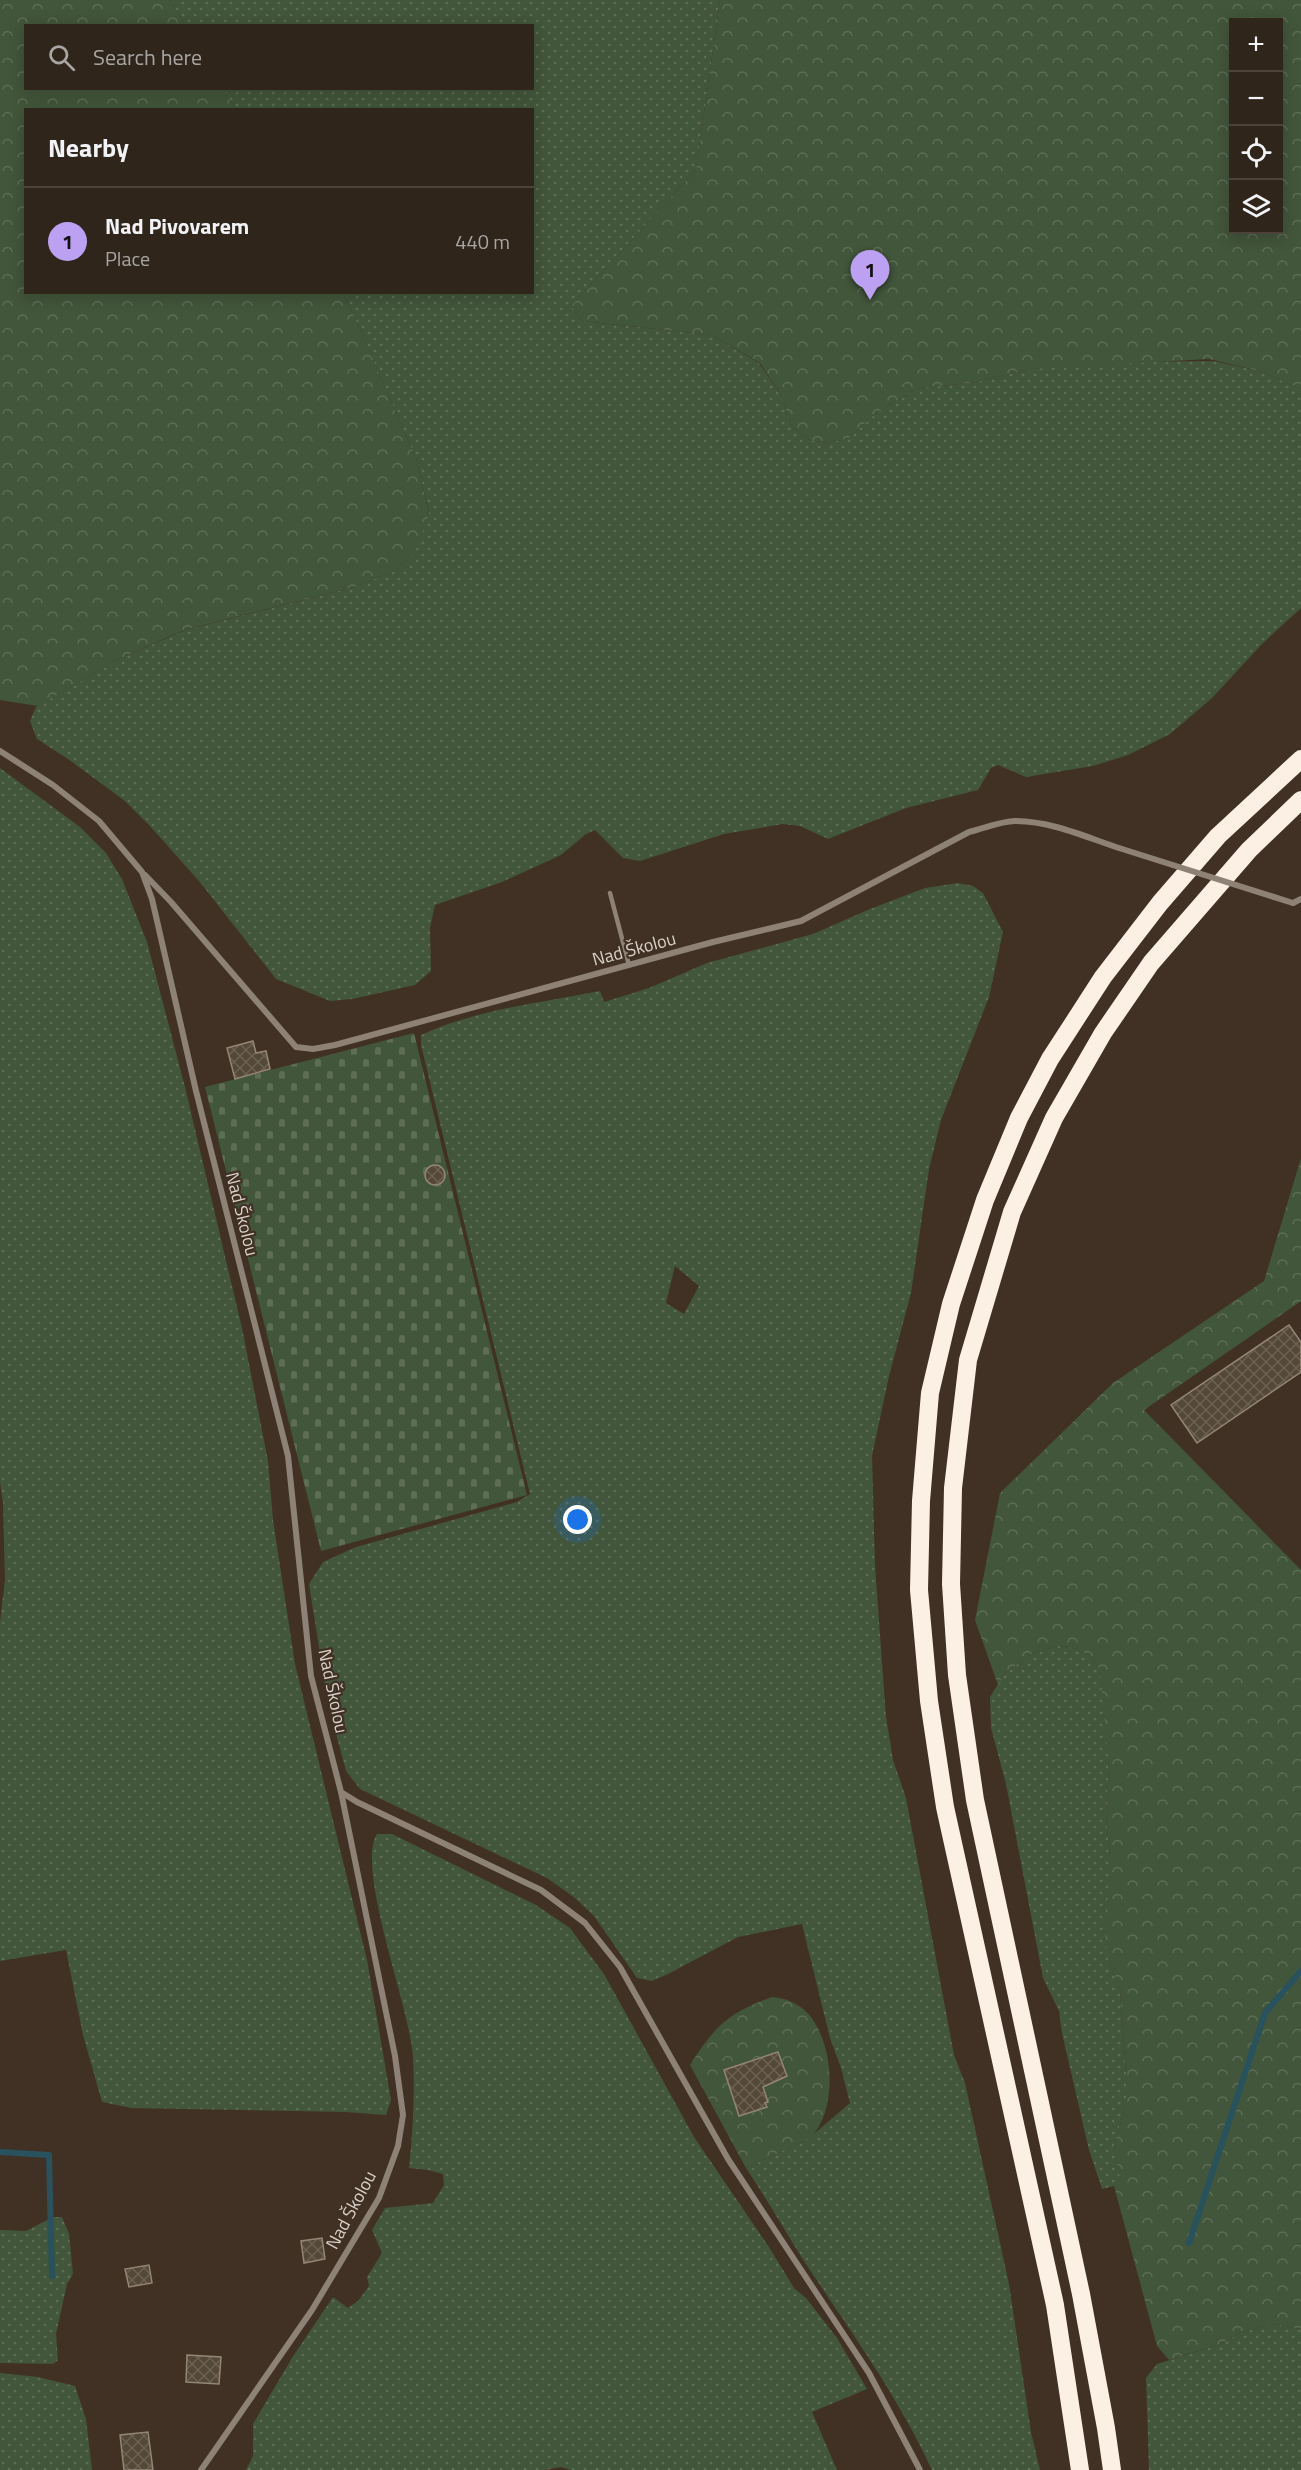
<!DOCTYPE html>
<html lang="en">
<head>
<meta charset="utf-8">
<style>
  body { margin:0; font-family:"Titillium Web",sans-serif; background:#3c3128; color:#f1f3f6 }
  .controls { position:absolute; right:18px; top:18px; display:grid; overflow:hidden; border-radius:0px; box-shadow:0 3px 15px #0003 }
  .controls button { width:54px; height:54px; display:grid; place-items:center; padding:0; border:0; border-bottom:2px solid #4b423a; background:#30251b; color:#f1f3f6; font:30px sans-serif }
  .you { position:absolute; left:578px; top:1520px; width:21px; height:21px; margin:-15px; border:4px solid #fff; border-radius:50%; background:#1a73e8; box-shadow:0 0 0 9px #1a73e833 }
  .badge { display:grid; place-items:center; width:39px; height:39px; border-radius:50%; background:#bca0f2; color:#111; font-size:20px; font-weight:700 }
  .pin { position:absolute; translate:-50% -50px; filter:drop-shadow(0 2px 3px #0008) }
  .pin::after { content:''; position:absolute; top:32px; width:21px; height:18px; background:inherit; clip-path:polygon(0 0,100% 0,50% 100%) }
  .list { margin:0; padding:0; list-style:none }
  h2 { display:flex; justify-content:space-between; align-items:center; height:78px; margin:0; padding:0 24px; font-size:26px }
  h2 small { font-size:20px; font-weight:400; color:#a8a5a3 }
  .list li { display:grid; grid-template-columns:39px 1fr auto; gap:18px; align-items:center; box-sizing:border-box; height:108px; padding:0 24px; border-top:2px solid #4b423a }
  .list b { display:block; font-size:22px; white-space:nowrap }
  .list p { margin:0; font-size:20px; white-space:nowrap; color:#a8a5a3 }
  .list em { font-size:20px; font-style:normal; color:#a8a5a3 }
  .icon { flex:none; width:33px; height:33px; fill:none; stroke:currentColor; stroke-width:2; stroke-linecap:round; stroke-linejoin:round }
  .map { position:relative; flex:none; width:1301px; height:2470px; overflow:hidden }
  .search { position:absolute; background:#30251b; box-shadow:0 3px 15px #0003; left:24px; top:24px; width:510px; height:66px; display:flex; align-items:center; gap:15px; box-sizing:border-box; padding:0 21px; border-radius:0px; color:#a8a5a3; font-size:22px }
  .panel { position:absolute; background:#30251b; box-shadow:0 3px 15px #0003; left:24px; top:108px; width:510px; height:186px; border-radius:0px }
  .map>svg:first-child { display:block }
</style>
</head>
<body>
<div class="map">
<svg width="1301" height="2470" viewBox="0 0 1301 2470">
  <defs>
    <pattern id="grass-dots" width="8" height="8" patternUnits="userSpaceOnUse" patternTransform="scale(1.5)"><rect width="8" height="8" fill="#42563b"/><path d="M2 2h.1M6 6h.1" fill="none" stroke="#5d6d56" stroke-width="1.8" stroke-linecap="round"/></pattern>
    <pattern id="forest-crowns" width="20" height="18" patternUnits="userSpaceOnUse" patternTransform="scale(1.5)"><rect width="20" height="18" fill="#42563b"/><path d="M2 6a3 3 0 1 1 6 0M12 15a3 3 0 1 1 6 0" fill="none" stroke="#5d6d56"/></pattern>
    <pattern id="cemetery-stones" width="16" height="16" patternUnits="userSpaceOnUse" patternTransform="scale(1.5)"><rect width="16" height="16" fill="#42563b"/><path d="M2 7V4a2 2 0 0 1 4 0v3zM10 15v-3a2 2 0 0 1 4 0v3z" fill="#5d6d56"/></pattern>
    <pattern id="building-cross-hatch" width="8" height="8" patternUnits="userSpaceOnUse" patternTransform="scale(1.5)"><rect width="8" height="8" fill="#544838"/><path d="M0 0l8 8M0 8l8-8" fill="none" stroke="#6c6153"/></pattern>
  </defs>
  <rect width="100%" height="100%" fill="#403124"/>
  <path fill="url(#grass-dots)" fill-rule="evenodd" d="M 170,0 L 720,0 L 696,170 L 571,306 L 582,321 L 712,335 L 759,363 L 781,395 L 792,427 L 809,440 L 828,443 L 849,438 L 874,415 L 918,388 L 971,383 L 1031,369 L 1123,362 L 1213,361 L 1259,371 L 1301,389 L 1301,608 L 1262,644 L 1212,698 L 1170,734 L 1128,755 L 1093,766 L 1026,777 L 998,765 L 991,768 L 978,790 L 906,808 L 828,839 L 800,826 L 783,824 L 724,834 L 640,861 L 623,858 L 595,830 L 586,834 L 561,855 L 502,882 L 435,905 L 430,928 L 431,971 L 415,985 L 352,999 L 330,1001 L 276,979 L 199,881 L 149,825 L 125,801 L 68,759 L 37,739 L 30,721 L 36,707 L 119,659 L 185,630 L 354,587 L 397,570 L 410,558 L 429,513 L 417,461 L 344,293 L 532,292 L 532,110 L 235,109 L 223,89 L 532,88 L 532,26 L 185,25 Z
    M 0,768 L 80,827 L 106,853 L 122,879 L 147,942 L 185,1087 L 242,1328 L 268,1461 L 273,1520 L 295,1664 L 367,1960 L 391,2100 L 386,2115 L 345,2112 L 132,2108 L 102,2102 L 83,2035 L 66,1950 L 0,1961 L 0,1622 L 5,1580 L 3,1503 L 0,1482 Z
    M 958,883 L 973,886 L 983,893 L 1003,932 L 989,997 L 941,1120 L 929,1169 L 911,1293 L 889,1376 L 872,1456 L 875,1566 L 886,1717 L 893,1760 L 906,1798 L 954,2055 L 965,2083 L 1009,2284 L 1031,2432 L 1040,2470 L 932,2470 C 897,2394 848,2328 802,2258 C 783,2228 766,2198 746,2168 L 809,2138 L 850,2103 L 841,2068 L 830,2038 L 802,1924 L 738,1937 L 668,1974 L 652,1981 L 637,1978 L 594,1916 L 575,1898 L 547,1878 L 360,1789 L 346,1771 L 328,1704 L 309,1584 L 323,1562 L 356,1547 L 517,1502 L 530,1494 L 421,1045 L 421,1035 C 478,1009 540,1003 600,991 L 604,1002 L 649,988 L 707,963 L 813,934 L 870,909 L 925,888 ZM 675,1266 L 699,1286 L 684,1314 L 666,1303 Z
    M 1057,1646 L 1070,1647 L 1089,1655 L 1100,1670 L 1104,1699 L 1109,1768 L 1106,1813 L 1110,1859 L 1108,1960 L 1120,1988 L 1126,2073 L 1126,2103 L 1114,2146 L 1122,2184 L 1102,2189 L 1089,2150 L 1062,2033 L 1059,2011 L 1043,1978 L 1006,1784 L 991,1728 L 990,1697 L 1004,1674 L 1031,1654 Z
    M 377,1834 L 392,1834 L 536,1905 L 570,1928 L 604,1974 L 694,2137 L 769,2247 L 794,2288 L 806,2298 L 837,2338 L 867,2389 L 812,2412 L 837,2470 L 572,2470 L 561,2467 L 545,2470 L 246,2470 L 253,2456 L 253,2424 L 292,2358 L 333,2297 L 348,2308 L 358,2301 L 369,2286 L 367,2277 L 382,2253 L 372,2230 L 385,2208 L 433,2203 L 444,2185 L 443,2174 L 428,2170 L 409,2168 C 413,2132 415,2093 413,2058 C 411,2010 355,1869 377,1834 Z
    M 53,2217 L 62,2217 L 69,2234 L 73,2274 L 67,2284 L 56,2334 L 58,2360 L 53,2364 L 0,2363 L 0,2230 L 26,2231 Z
    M 1275,2324 L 1301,2329 L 1301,2470 L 1149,2470 L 1146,2378 L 1157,2364 L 1221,2344 L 1242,2332 Z
    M 0,2373 L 38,2377 L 75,2386 L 86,2419 L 92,2470 L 0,2470 Z"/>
  <path fill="url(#forest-crowns)" fill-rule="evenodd" d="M 0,0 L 170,0 L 185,25 L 26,26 L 26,88 L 223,89 L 235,109 L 26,110 L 26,292 L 344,293 L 417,461 L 429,514 L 417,548 L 410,558 L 397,570 L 354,587 L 184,630 L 119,659 L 38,706 L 0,700 Z
    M 720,0 L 1301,0 L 1301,389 L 1259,371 L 1209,359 L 1031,369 L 971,383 L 918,388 L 874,415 L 849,438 L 828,443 L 809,440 L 792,427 L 781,395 L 760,363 L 712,335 L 582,321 L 571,306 L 696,170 ZM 1234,22 L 1278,22 L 1278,230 L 1234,230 Z
    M 1301,1158 L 1301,1301 L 1144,1410 L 1301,1570 L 1301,2329 L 1275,2324 L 1242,2332 L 1221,2344 L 1169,2360 L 1157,2346 L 1114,2186 L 1121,2184 L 1114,2146 L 1126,2103 L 1126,2073 L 1120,1988 L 1108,1960 L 1105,1935 L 1110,1859 L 1106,1813 L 1109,1768 L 1100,1670 L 1089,1655 L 1070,1647 L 1057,1646 L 1031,1654 L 1004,1674 L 998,1685 L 975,1620 L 1000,1493 L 1113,1383 L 1264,1281 Z
    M 772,1997 C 784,1998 792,2001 802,2008 C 834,2033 840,2110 810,2138 L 746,2168 L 690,2065 C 715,2026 728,2013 772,1997 Z"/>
  <path fill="url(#cemetery-stones)" d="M 414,1033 L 527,1495 L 321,1551 L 205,1087 Z"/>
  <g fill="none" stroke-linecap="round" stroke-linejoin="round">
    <path stroke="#27525e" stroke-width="6" d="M 0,2152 L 49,2155 L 52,2276
      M 1189,2243 L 1265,2013 L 1301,1971"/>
  </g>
  <path fill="url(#building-cross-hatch)" stroke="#948675" stroke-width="1.5" d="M 253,1041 L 256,1053 L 266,1051 L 270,1069 L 235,1079 L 227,1048 Z
    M425 1175a10 10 0 1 1 20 0a10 10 0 1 1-20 0Z
    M 1289,1325 L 1301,1342 L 1301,1372 L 1197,1443 L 1171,1405 Z
    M 778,2052 L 787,2076 L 763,2087 L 768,2102 L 765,2103 L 767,2107 L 739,2116 L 724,2070 Z
    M 322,2238 L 325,2259 L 304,2263 L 301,2241 Z
    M 149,2265 L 152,2283 L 129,2287 L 125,2269 Z
    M 187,2355 L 221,2357 L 219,2384 L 186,2382 Z
    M 148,2432 L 153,2470 L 124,2470 L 120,2435 Z"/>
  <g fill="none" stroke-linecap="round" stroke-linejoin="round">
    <path stroke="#8d8275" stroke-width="4.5" d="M 610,893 L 629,965"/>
    <path stroke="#8d8275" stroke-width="6" d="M 0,751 L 53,785 L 99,821 L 142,872 L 152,899 L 196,1091 L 288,1456 L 311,1676 L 341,1792 L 395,2056 L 403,2115 L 398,2146 L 379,2198 L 312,2310 L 201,2470
      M 145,875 L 171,902 L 296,1047 L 313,1049 L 335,1045 L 713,942 L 801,921 L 969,832 C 983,829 1001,821 1015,821 C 1051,821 1086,837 1119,848
      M 1293,903 L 1301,899
      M 341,1792 L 357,1802 L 541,1890 L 585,1923 L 620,1967 L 728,2159 L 869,2373 L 920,2470"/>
    <path stroke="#fcf0e4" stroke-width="18" d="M 1080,2470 L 1055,2305 L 945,1807 L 929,1701 L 919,1590 L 921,1501 L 930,1393 L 951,1304 L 985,1200 L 1019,1118 L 1050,1059 L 1103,977 L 1160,903 L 1218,836 L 1301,759
      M 1112,2470 L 1106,2428 L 1081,2294 L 975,1800 L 957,1675 L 951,1584 L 953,1488 L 968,1360 L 1012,1212 L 1054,1118 L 1103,1033 L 1151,963 L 1249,850 L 1301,800"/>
    <path stroke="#8d8275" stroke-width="6" d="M 1119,848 L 1293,903"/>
  </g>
  <g text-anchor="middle" stroke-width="4.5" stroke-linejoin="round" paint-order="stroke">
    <g font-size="18" fill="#dad1c9" stroke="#403124">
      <text transform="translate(634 949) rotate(-15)" y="6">Nad Školou</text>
      <text transform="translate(242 1214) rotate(76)" y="6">Nad Školou</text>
      <text transform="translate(333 1691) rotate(78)" y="6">Nad Školou</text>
      <text transform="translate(351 2210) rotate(-62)" y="6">Nad Školou</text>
    </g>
  </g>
</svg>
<div class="controls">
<button>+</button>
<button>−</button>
<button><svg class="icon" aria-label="locate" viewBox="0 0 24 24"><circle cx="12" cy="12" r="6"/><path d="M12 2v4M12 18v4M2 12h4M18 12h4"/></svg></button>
<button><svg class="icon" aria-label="layers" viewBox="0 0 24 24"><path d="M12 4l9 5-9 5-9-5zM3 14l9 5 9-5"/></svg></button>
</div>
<div class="you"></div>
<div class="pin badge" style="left:870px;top:300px">1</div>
<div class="search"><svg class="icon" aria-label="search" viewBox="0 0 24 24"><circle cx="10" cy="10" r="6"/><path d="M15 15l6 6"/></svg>Search here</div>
<section class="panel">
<h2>Nearby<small></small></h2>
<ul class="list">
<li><span class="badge">1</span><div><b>Nad Pivovarem</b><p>Place</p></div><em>440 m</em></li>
</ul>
</section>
</div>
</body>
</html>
